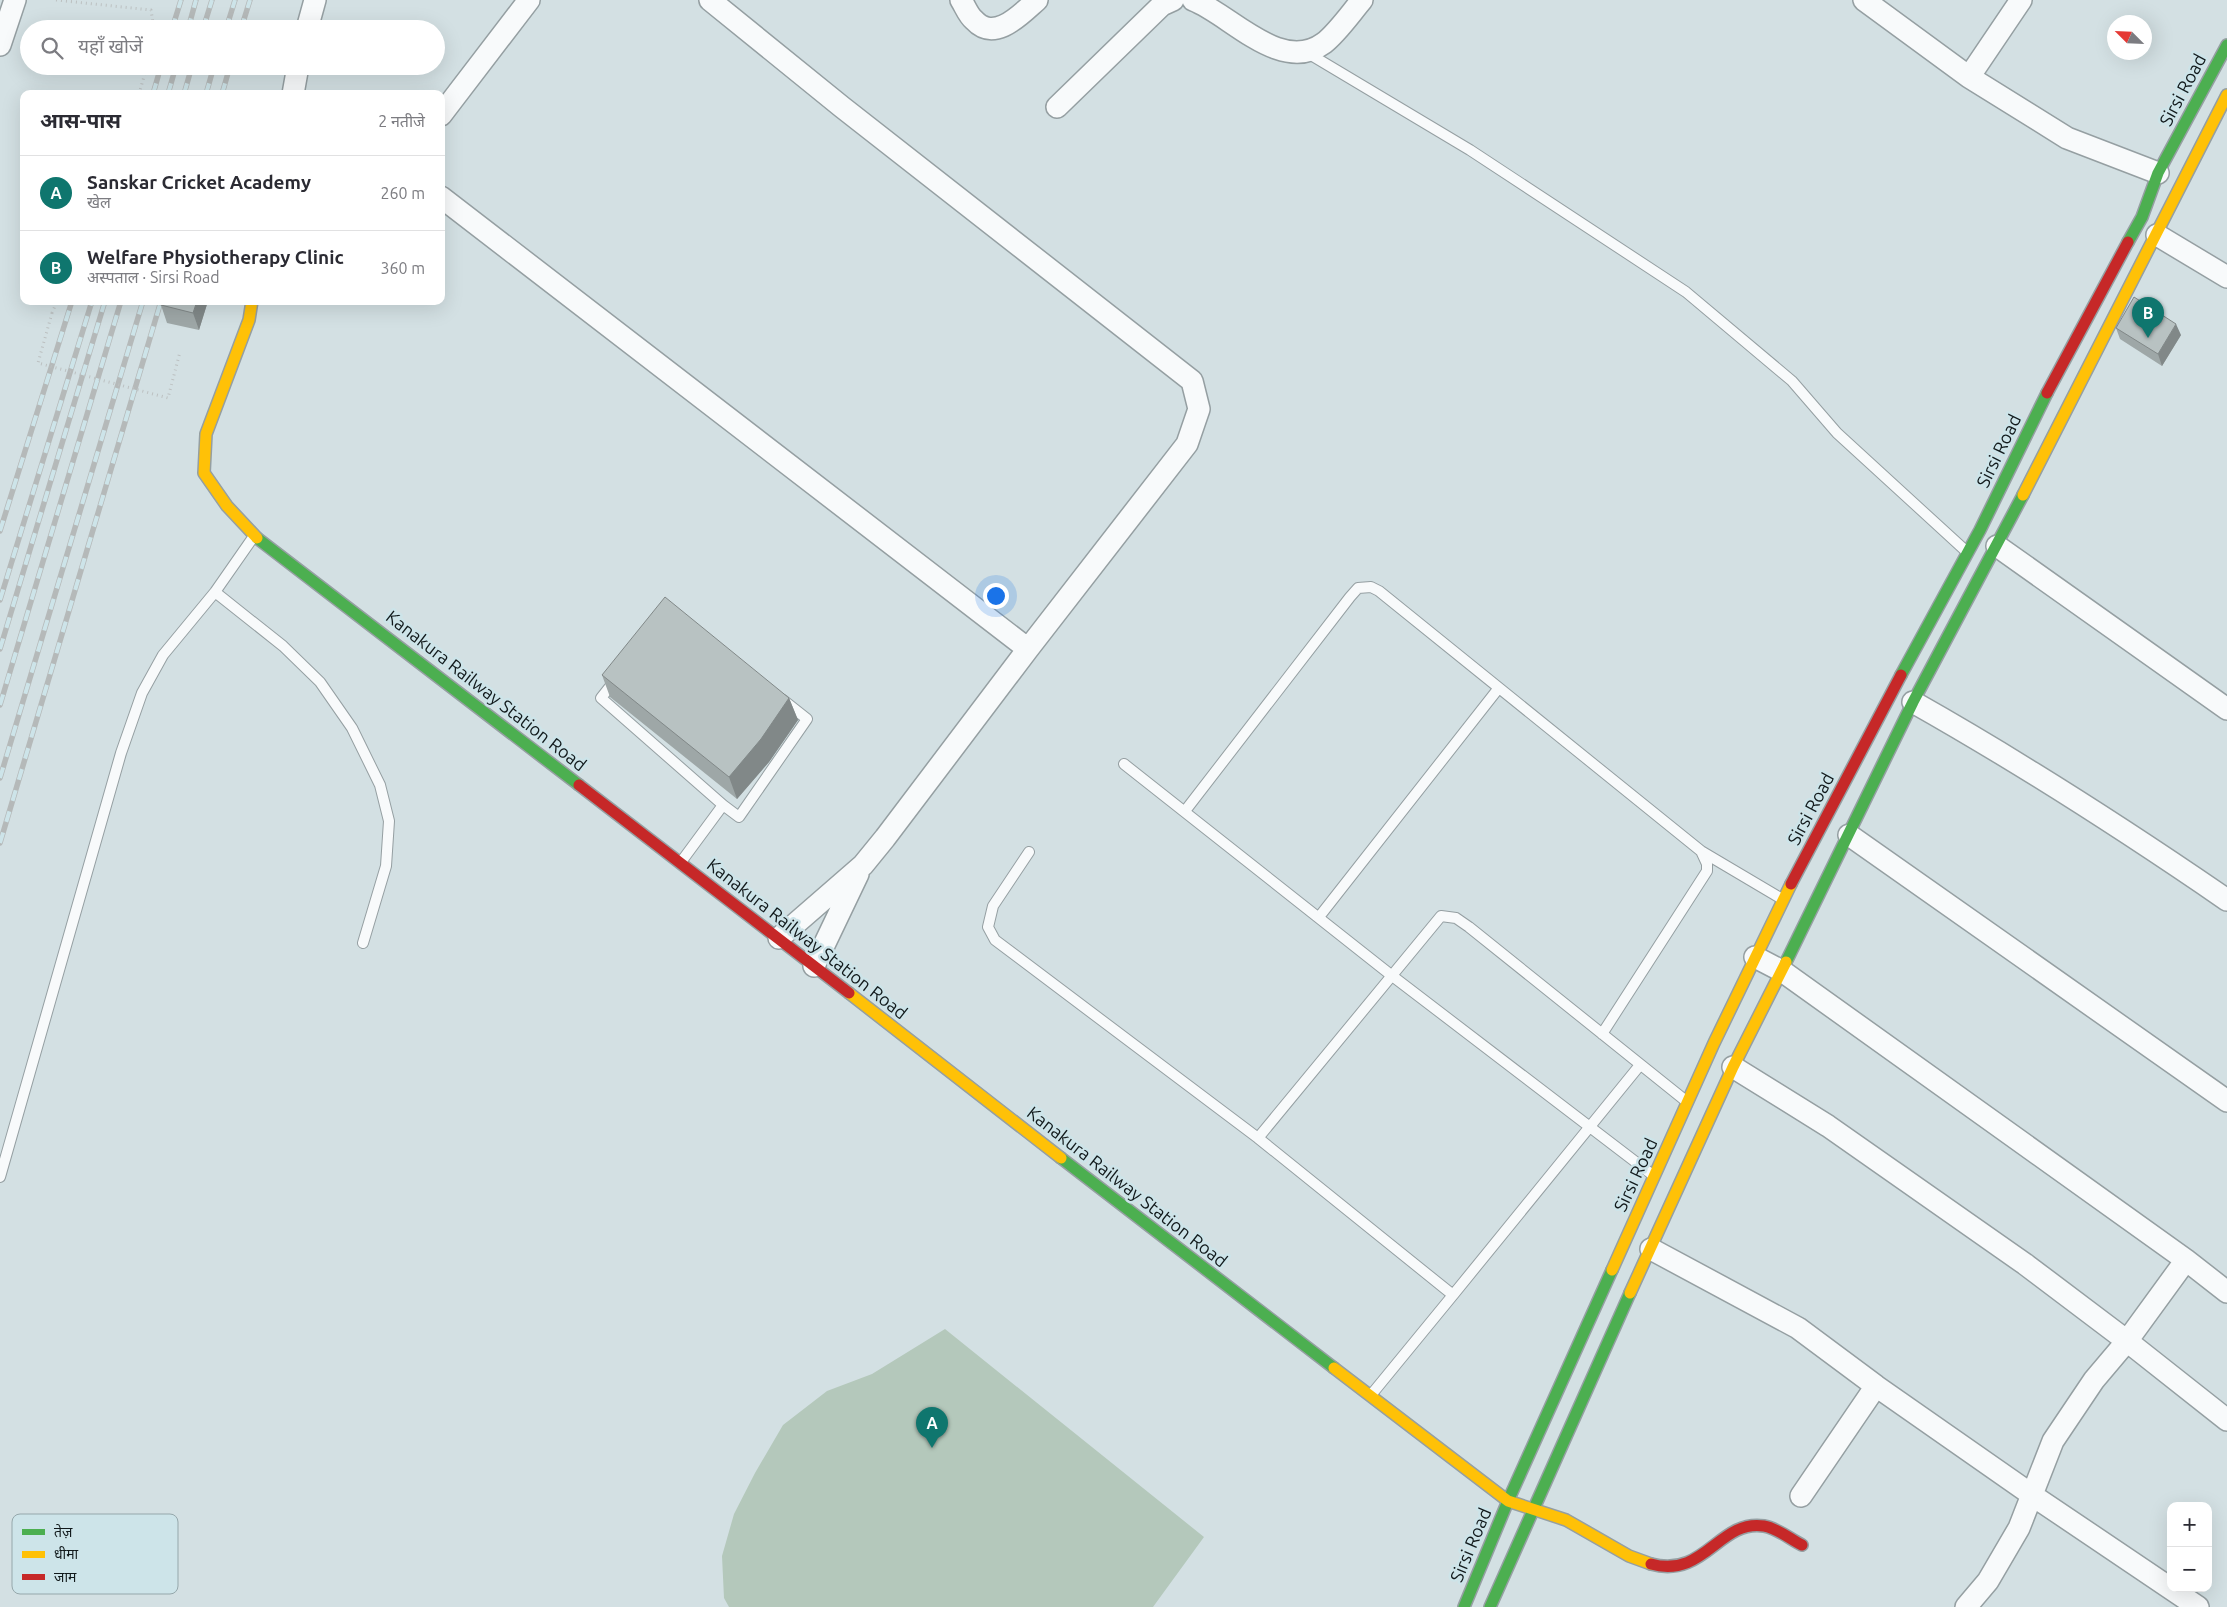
<!DOCTYPE html>
<html lang="hi">
<head>
<meta charset="utf-8">
<style>
  body { margin:0; font-family:Ubuntu,"Noto Sans Devanagari",sans-serif; background:#f7f7f7; color:#2b2b33 }
  .controls { position:absolute; right:15px; bottom:15px; display:grid; overflow:hidden; border-radius:10px; box-shadow:0 5px 20px #0002 }
  .controls button { width:45px; height:45px; display:grid; place-items:center; padding:0; border:0; border-bottom:1px solid #e1e1e2; background:#fff; color:#2b2b33; font:25px sans-serif }
  .compass { position:absolute; left:2107px; top:15px; width:45px; height:45px; border-radius:50%; background:#fff; box-shadow:0 5px 20px #0002; rotate:294deg }
  .you { position:absolute; left:995px; top:595px; width:18px; height:18px; margin:-12px; border:4px solid #fff; border-radius:50%; background:#1a73e8; box-shadow:0 0 0 8px #1a73e833 }
  .badge { display:grid; place-items:center; width:32px; height:32px; border-radius:50%; background:#0f766e; color:#fff; font-size:16px; font-weight:700 }
  .pin { position:absolute; translate:-50% -41px; filter:drop-shadow(0 1px 2px #0008) }
  .pin::after { content:''; position:absolute; top:26px; width:18px; height:15px; background:inherit; clip-path:polygon(0 0,100% 0,50% 100%) }
  .list { margin:0; padding:0; list-style:none }
  h2 { display:flex; justify-content:space-between; align-items:center; height:65px; margin:0; padding:0 20px; font-size:21px }
  h2 small { font-size:16px; font-weight:400; color:#7c7c81 }
  .list li { display:grid; grid-template-columns:32px 1fr auto; gap:15px; align-items:center; box-sizing:border-box; height:75px; padding:0 20px; border-top:1px solid #e1e1e2 }
  .list b { display:block; font-size:19px; white-space:nowrap }
  .list p { margin:0; font-size:16px; white-space:nowrap; color:#7c7c81 }
  .list em { font-size:16px; font-style:normal; color:#7c7c81 }
  .icon { flex:none; width:28px; height:28px; fill:none; stroke:currentColor; stroke-width:2; stroke-linecap:round; stroke-linejoin:round }
  .map { position:relative; flex:none; width:2227px; height:1607px; overflow:hidden }
  .search { position:absolute; background:#fff; box-shadow:0 5px 20px #0002; left:20px; top:20px; width:425px; height:55px; display:flex; align-items:center; gap:12px; box-sizing:border-box; padding:0 18px; border-radius:28px; color:#7c7c81; font-size:19px }
  .panel { position:absolute; background:#fff; box-shadow:0 5px 20px #0002; left:20px; top:90px; width:425px; height:215px; border-radius:10px }
  .map>svg:first-child { display:block }
</style>
</head>
<body>
<div class="map">
<svg width="2227" height="1607" viewBox="0 0 2227 1607">
  <rect width="100%" height="100%" fill="#d3e0e3"/>
  <path fill="#b4c8bb" d="M 945,1329 L 1204,1537 L 1153,1607 L 729,1607 L 724,1598 L 722,1556 L 734,1514 L 755,1473 L 783,1425 L 827,1391 L 872,1374 Z"/>
  <g fill="none" stroke-linecap="round" stroke-linejoin="round">
    <defs>
      <path id="lane" d="M 1306,52 L 1470,150 L 1686,292 L 1792,381 L 1837,433 L 1967,552
        M 215,592 L 283,646 L 320,682 L 352,728 L 380,785 L 389,821 L 386,866 L 363,943
        M 616,679 L 601,698 L 723,805 L 681,862
        M 1124,764 L 1391,975 L 1654,1176
        M 723,805 L 739,817 L 807,719 L 783,700
        M 1185,811 L 1350,597 L 1358,588 L 1371,587 L 1379,591 L 1701,851 L 1707,864 L 1707,871 L 1602,1034
        M 1701,851 L 1782,899
        M 1029,852 L 993,906 L 988,927 L 995,940 L 1258,1138 L 1453,1295 L 1371,1395
        M 1319,917 L 1498,689
        M 1258,1138 L 1441,916 L 1456,918 L 1469,927 L 1686,1101
        M 0,1177 L 121,753 L 142,693 L 163,655 L 215,592 L 254,536
        M 1453,1295 L 1640,1065"/>
      <path id="street" d="M 710,0 L 842,107 L 1192,381 L 1199,409 L 1187,444 L 1028,649 L 885,838 L 863,865 L 779,938
        M 961,0 C 965,6 968,15 974,20 C 995,43 1021,14 1037,0
        M 1193,0 C 1230,14 1281,75 1324,43 C 1337,33 1351,13 1362,0
        M 1864,0 L 1969,77 L 2067,138 L 2158,173
        M 307,29 L 315,0
        M 0,45 L 15,0
        M 1969,77 L 2021,0
        M 293,94 L 298,66
        M 1057,107 L 1162,5 L 1173,0
        M 441,115 L 529,0
        M 441,197 L 1028,649
        M 2157,235 L 2227,277
        M 1997,546 L 2227,709
        M 1913,702 C 2021,763 2125,830 2227,900
        M 1849,835 L 2227,1101
        M 1755,957 L 1782,971 L 2186,1260 L 2227,1292
        M 814,966 L 858,874
        M 1733,1067 L 1828,1126 L 2025,1264 L 2127,1341 L 2227,1420
        M 1651,1249 L 1798,1328 L 1876,1386 L 2032,1495 L 2198,1607
        M 1801,1496 L 1876,1386
        M 1966,1607 L 1988,1581 L 2019,1528 L 2053,1441 L 2094,1380 L 2127,1341 L 2186,1260"/>
      <path id="fast" d="M 2128,242 L 2142,217 L 2158,173 L 2227,45
        M 257,538 L 579,785
        M 1901,675 L 1980,530 L 2047,393
        M 1786,962 L 1913,702 L 2023,495
        M 1061,1158 L 1334,1368
        M 1464,1607 L 1508,1501 L 1612,1270
        M 1490,1607 L 1630,1293"/>
      <path id="slow" d="M 252,301 L 249,320 L 206,434 L 204,473 L 227,506 L 257,538
        M 2023,495 L 2227,95
        M 849,993 L 1061,1158
        M 1612,1270 L 1714,1043 L 1791,884
        M 1630,1293 L 1733,1067 L 1786,962
        M 1334,1368 L 1508,1501 L 1566,1520 L 1629,1556 L 1651,1564"/>
      <path id="jam" d="M 2047,393 L 2128,242
        M 579,785 L 849,993
        M 1791,884 L 1901,675
        M 1651,1564 C 1705,1579 1719,1519 1764,1526 C 1777,1528 1790,1539 1802,1545"/>
    </defs>
    <use href="#lane" stroke="#959fa2" stroke-width="12"/>
    <use href="#street" stroke="#959fa2" stroke-width="24"/>
    <use href="#fast" stroke="#959fa2" stroke-width="14"/>
    <use href="#slow" stroke="#959fa2" stroke-width="14"/>
    <use href="#jam" stroke="#959fa2" stroke-width="14"/>
    <path stroke="#bcc0c1" stroke-width="3" stroke-dasharray="1 4" stroke-linecap="butt" d="M 56,0 L 151,10 L 154,29
      M 139,94 L 147,66
      M 52,313 L 57,301"/>
    <use href="#lane" stroke="#f8fafb" stroke-width="10"/>
    <use href="#street" stroke="#f8fafb" stroke-width="21"/>
    <use href="#fast" stroke="#4caf50" stroke-width="11"/>
    <use href="#slow" stroke="#ffc107" stroke-width="11"/>
    <use href="#jam" stroke="#c62828" stroke-width="11"/>
    <defs>
      <path id="rail" d="M 172,29 L 181,0
        M 188,29 L 196,0
        M 203,29 L 212,0
        M 226,29 L 235,0
        M 241,29 L 250,0
        M 153,94 L 161,66
        M 168,94 L 176,66
        M 184,94 L 192,66
        M 206,94 L 214,66
        M 222,94 L 230,66
        M 0,531 L 72,301
        M 0,600 L 92,301
        M 0,649 L 105,301
        M 0,705 L 121,301
        M 0,778 L 143,301
        M 0,843 L 161,301"/>
    </defs>
    <use href="#rail" stroke="#b5b9b9" stroke-width="5.5"/>
    <use href="#rail" stroke="#cde4e9" stroke-width="4" stroke-dasharray="11" stroke-linecap="butt"/>
    <path stroke="#bcc0c1" stroke-width="3" stroke-dasharray="1 4" stroke-linecap="butt" d="M 52,313 L 38,363 L 168,398 L 180,352"/>
  </g>
  <path fill="#9ea7a7" d="M 162,301 L 208,301 L 199,330 L 167,323 L 161,305 Z
    M 2116,328 L 2181,335 L 2162,366 L 2120,339 Z
    M 602,675 L 789,698 L 798,720 L 769,762 L 737,799 L 610,697 Z"/>
  <path fill="#818888" d="M 197,301 L 208,301 L 199,330 L 193,313 Z
    M 2176,324 L 2181,335 L 2162,366 L 2158,354 Z
    M 789,698 L 798,720 L 769,762 L 737,799 L 729,777 Z"/>
  <path fill="#b8c2c2" stroke="#818888" d="M 2134,297 L 2176,324 L 2158,354 L 2116,328 Z
    M 162,301 L 197,301 L 193,313 L 161,305 Z
    M 665,597 L 789,698 L 761,739 L 729,777 L 602,675 Z"/>
  <g text-anchor="middle" stroke-width="5" stroke-linejoin="round" paint-order="stroke">
    <g font-size="18" fill="#11191b" stroke="#cde4e9">
      <text transform="translate(2183 90) rotate(-62)" y="6">Sirsi Road</text>
      <text transform="translate(1999 451) rotate(-64)" y="6">Sirsi Road</text>
      <text transform="translate(486 691) rotate(38)" y="6">Kanakura Railway Station Road</text>
      <text transform="translate(1811 809) rotate(-62)" y="6">Sirsi Road</text>
      <text transform="translate(807 939) rotate(38)" y="6">Kanakura Railway Station Road</text>
      <text transform="translate(1636 1175) rotate(-65)" y="6">Sirsi Road</text>
      <text transform="translate(1127 1187) rotate(38)" y="6">Kanakura Railway Station Road</text>
      <text transform="translate(1471 1545) rotate(-67)" y="6">Sirsi Road</text>
    </g>
  </g>
  <rect x="12" y="1514" width="166" height="80" rx="8" fill="#cde4e9" stroke="#95a7ab" stroke-width="1"/>
  <rect x="22" y="1529" width="23" height="6" fill="#4caf50"/>
  <rect x="22" y="1551" width="23" height="7" fill="#ffc107"/>
  <rect x="22" y="1574" width="23" height="6" fill="#c62828"/>
  <g font-size="14" fill="#11191b">
    <text x="54" y="1537">तेज़</text>
    <text x="54" y="1559">धीमा</text>
    <text x="54" y="1582">जाम</text>
  </g>
</svg>
<div class="controls">
<button>+</button>
<button>−</button>
</div>
<svg class="compass" viewBox="-18 -18 36 36"><path d="M0-13l5 13h-10z" fill="#e53935"/><path d="M0 13l5-13h-10z" fill="#7c7c81"/></svg>
<div class="you"></div>
<div class="pin badge" style="left:932px;top:1448px">A</div>
<div class="pin badge" style="left:2148px;top:338px">B</div>
<div class="search"><svg class="icon" aria-label="search" viewBox="0 0 24 24"><circle cx="10" cy="10" r="6"/><path d="M15 15l6 6"/></svg>यहाँ खोजें</div>
<section class="panel">
<h2>आस-पास<small>2 नतीजे</small></h2>
<ul class="list">
<li><span class="badge">A</span><div><b>Sanskar Cricket Academy</b><p>खेल</p></div><em>260 m</em></li>
<li><span class="badge">B</span><div><b>Welfare Physiotherapy Clinic</b><p>अस्पताल · Sirsi Road</p></div><em>360 m</em></li>
</ul>
</section>
</div>
</body>
</html>
